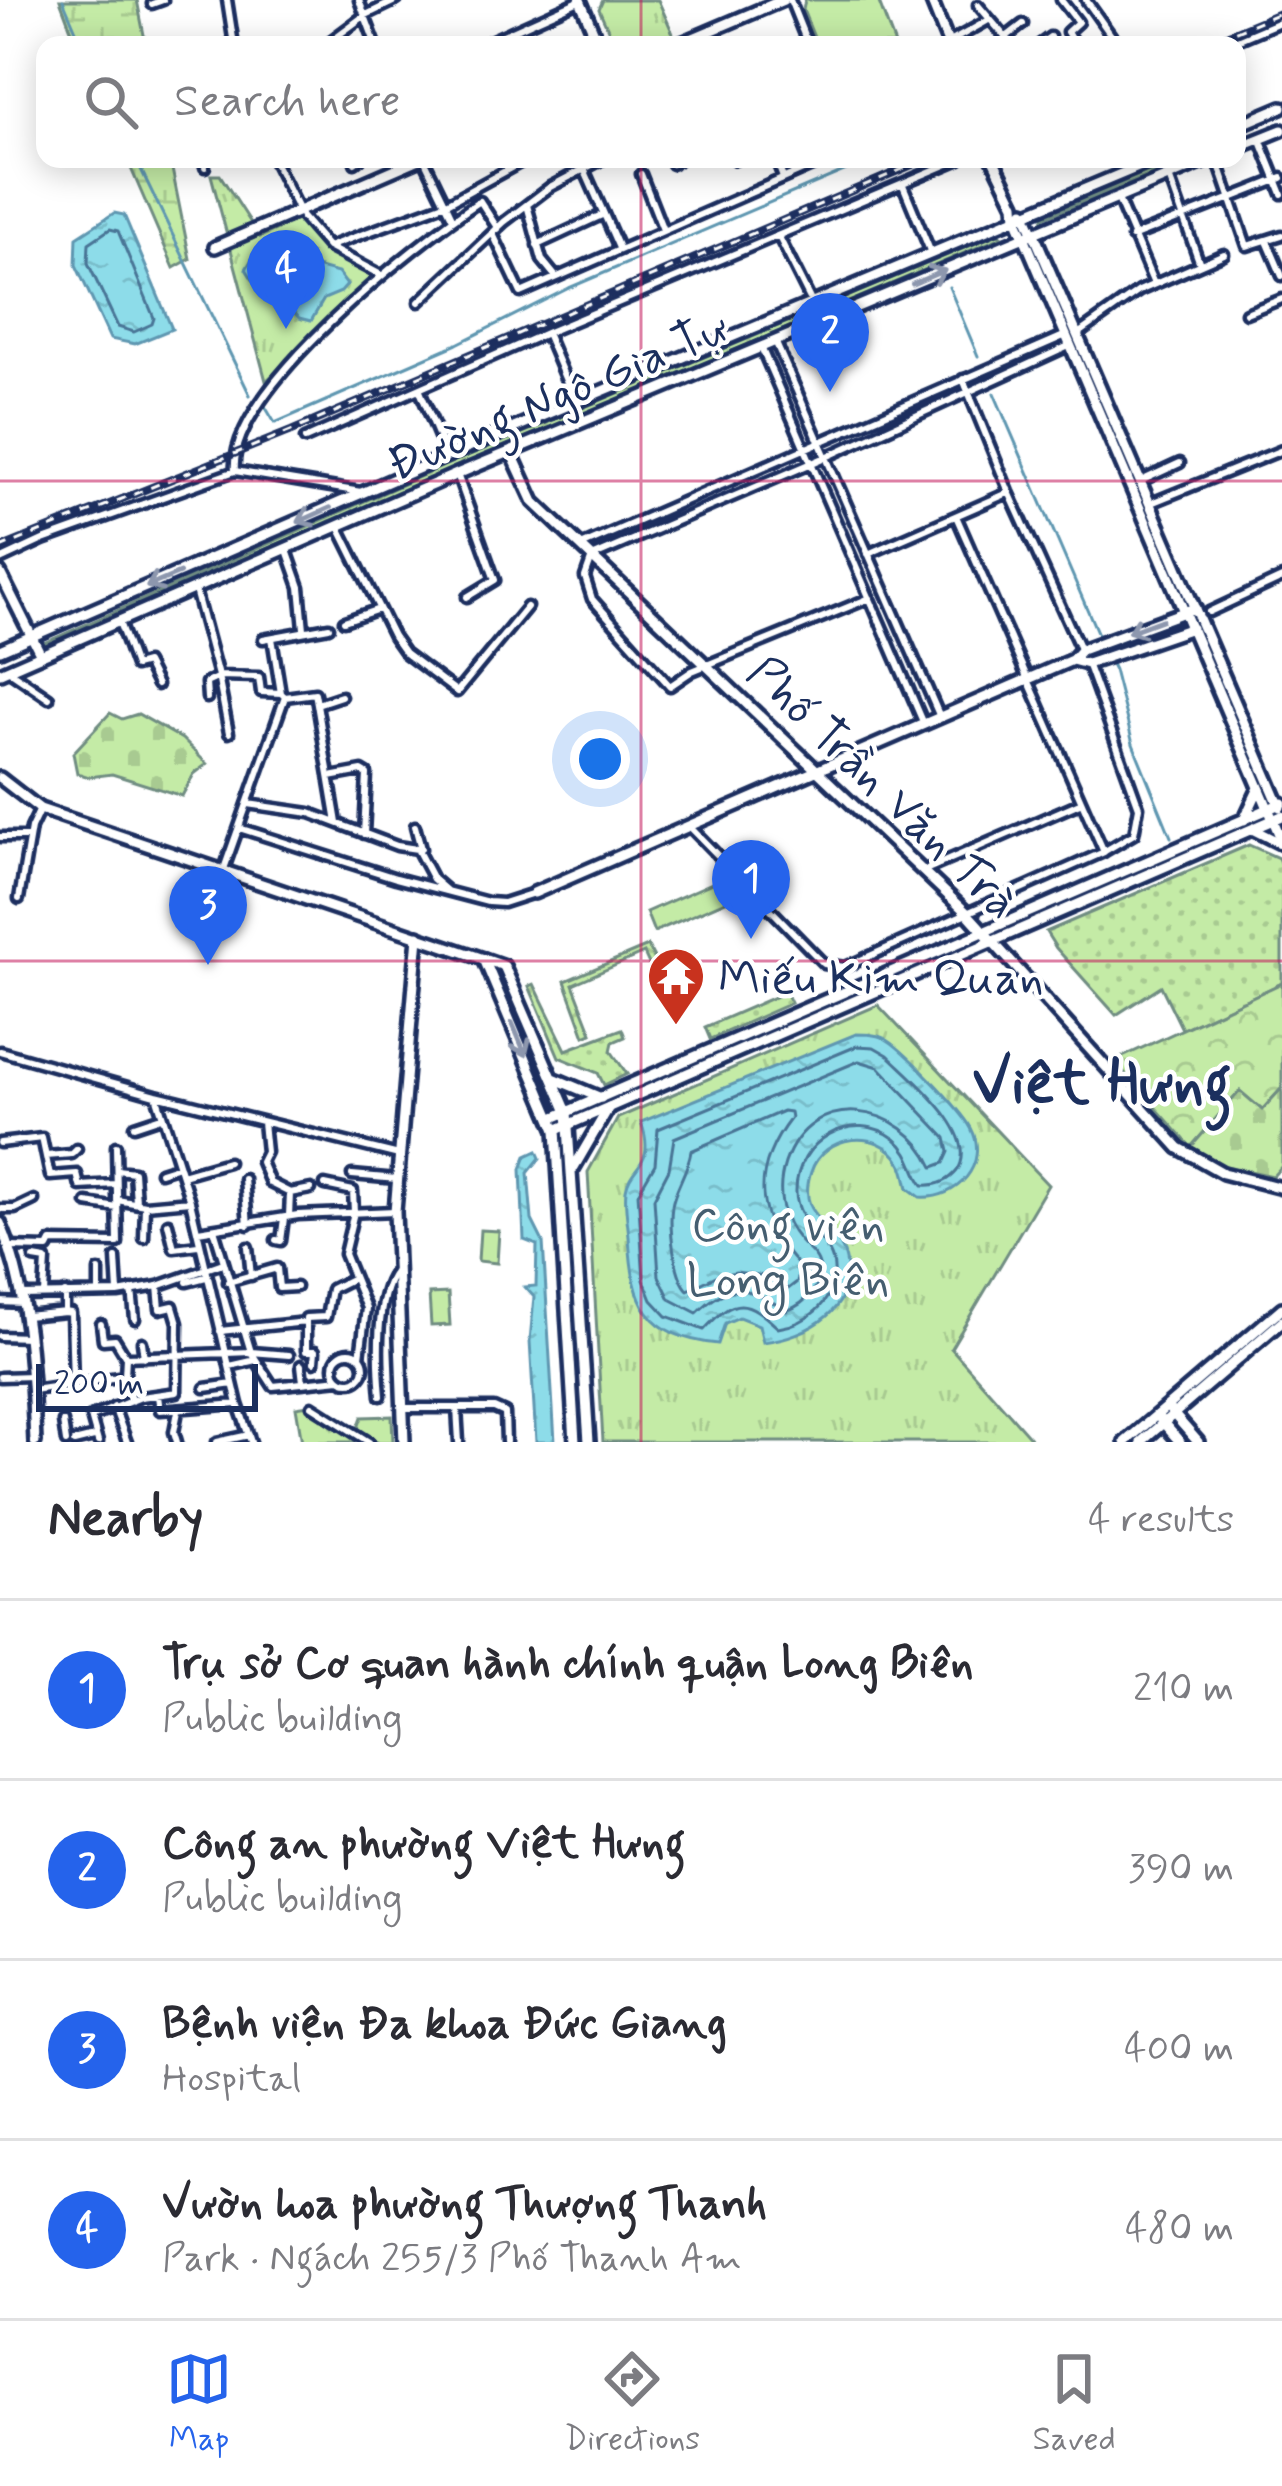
<!DOCTYPE html>
<html lang="en">
<head>
<meta charset="utf-8">
<style>
  body { margin:0; font-family:Mynerve,sans-serif; background:#f7f7f7; color:#2b2b33 }
  .scale { position:absolute; left:36px; bottom:30px; width:222px; box-sizing:border-box; padding-left:12px; border:6px solid #1b2f5e; border-top:0; font-size:33px; line-height:42px; white-space:nowrap; color:#1b2f5e; -webkit-text-stroke:9px #fff; paint-order:stroke }
  .you { position:absolute; left:600px; top:759px; width:42px; height:42px; margin:-30px; border:9px solid #fff; border-radius:50%; background:#1a73e8; box-shadow:0 0 0 18px #1a73e833 }
  .badge { display:grid; place-items:center; width:78px; height:78px; border-radius:50%; background:#2563eb; color:#fff; font-size:39px; font-weight:700 }
  .pin { position:absolute; translate:-50% -99px; filter:drop-shadow(0 3px 6px #0008) }
  .pin::after { content:''; position:absolute; top:63px; width:42px; height:36px; background:inherit; clip-path:polygon(0 0,100% 0,50% 100%) }
  .list { margin:0; padding:0; list-style:none }
  h2 { display:flex; justify-content:space-between; align-items:center; height:156px; margin:0; padding:0 48px; font-size:51px }
  h2 small { font-size:39px; font-weight:400; color:#7c7c81 }
  .list li { display:grid; grid-template-columns:78px 1fr auto; gap:36px; align-items:center; box-sizing:border-box; height:180px; padding:0 48px; border-top:3px solid #e1e1e2 }
  .list b { display:block; font-size:45px; white-space:nowrap }
  .list p { margin:0; font-size:39px; white-space:nowrap; color:#7c7c81 }
  .list em { font-size:39px; font-style:normal; color:#7c7c81 }
  .icon { flex:none; width:66px; height:66px; fill:none; stroke:currentColor; stroke-width:2; stroke-linecap:round; stroke-linejoin:round }
  .map { position:relative; flex:none; width:1282px; height:1442px; overflow:hidden }
  .search { position:absolute; background:#fff; box-shadow:0 6px 30px #0003; left:36px; right:36px; top:36px; height:132px; display:flex; align-items:center; gap:30px; box-sizing:border-box; padding:0 42px; border-radius:24px; color:#7c7c81; font-size:45px }
  .sheet { height:876px; background:#fff }
  nav { display:flex; justify-content:space-around; align-items:center; box-sizing:border-box; height:168px; border-top:3px solid #e1e1e2; background:#fff; font-size:33px; color:#7c7c81 }
  nav a { display:grid; justify-items:center; gap:6px }
  nav .on { color:#2563eb }
  .map>svg:first-child { display:block }
</style>
</head>
<body>
<div class="map">
<svg width="1282" height="1442" viewBox="0 0 1282 1442">
  <defs>
    <pattern id="grass-dots" width="8" height="8" patternUnits="userSpaceOnUse" patternTransform="scale(3)"><rect width="8" height="8" fill="#c4eba6"/><path d="M2 2h.1M6 6h.1" fill="none" stroke="#a8ca91" stroke-width="1.8" stroke-linecap="round"/></pattern>
    <pattern id="forest-crowns" width="20" height="18" patternUnits="userSpaceOnUse" patternTransform="scale(3)"><rect width="20" height="18" fill="#c4eba6"/><path d="M2 6a3 3 0 1 1 6 0M12 15a3 3 0 1 1 6 0" fill="none" stroke="#a8ca91"/></pattern>
    <pattern id="wetland-marsh" width="20" height="14" patternUnits="userSpaceOnUse" patternTransform="scale(3)"><rect width="20" height="14" fill="#c4eba6"/><path d="M1 5h8M5 5V1M11 12h8M15 12V8" fill="none" stroke="#a8ca91"/></pattern>
    <pattern id="cemetery-stones" width="16" height="16" patternUnits="userSpaceOnUse" patternTransform="scale(3)"><rect width="16" height="16" fill="#c4eba6"/><path d="M2 7V4a2 2 0 0 1 4 0v3zM10 15v-3a2 2 0 0 1 4 0v3z" fill="#a8ca91"/></pattern>
    <pattern id="park-tufts" width="24" height="20" patternUnits="userSpaceOnUse" patternTransform="scale(3)"><rect width="24" height="20" fill="#c4eba6"/><path d="M3 7l-1-3M5 7V3M7 7l1-3M15 17l-1-3M17 17v-4M19 17l1-3" fill="none" stroke="#a8ca91"/></pattern>
    <pattern id="water-ripples" width="26" height="14" patternUnits="userSpaceOnUse" patternTransform="scale(3)"><rect width="26" height="14" fill="#8ddce9"/><path d="M2 4q2-2 4 0t4 0M15 11q2-2 4 0t4 0" fill="none" stroke="#79bdca"/></pattern>
  </defs>
  <rect width="100%" height="100%" fill="#fff"/>
  <filter id="ink" filterUnits="userSpaceOnUse"><feTurbulence type="fractalNoise" baseFrequency=".00833" numOctaves="2"/><feDisplacementMap in="SourceGraphic" scale="24" xChannelSelector="R" yChannelSelector="G"/><feConvolveMatrix kernelMatrix="1 2 1 2 8 2 1 2 1" color-interpolation-filters="sRGB"/></filter>
  <g filter="url(#ink)">
    <path fill="url(#grass-dots)" stroke="#708d82" stroke-width="3" d="M 1179,159 L 1190,159 L 1043,218 L 1044,215 Z
      M 998,234 L 1002,237 L 44,643 L 451,463 Z
      M 1249,845 L 1278,858 L 1282,867 L 1282,983 L 1182,1029 L 1161,986 L 1116,1015 L 1056,948 L 1046,932 Z
      M 534,984 L 566,1050 L 622,1029 L 625,1037 L 613,1042 L 611,1051 L 627,1074 L 604,1085 L 598,1073 L 559,1057 L 529,986 Z
      M 786,992 L 791,1003 L 710,1039 L 705,1027 Z"/>
    <path fill="url(#forest-crowns)" stroke="#708d82" stroke-width="3" d="M 648,946 L 674,997 L 666,1001 L 644,953 L 573,984 L 592,1033 L 585,1036 L 565,981 Z
      M 1282,983 L 1282,1088 L 1262,1110 L 1240,1091 L 1191,1147 L 1114,1061 Z"/>
    <path fill="url(#wetland-marsh)" stroke="#708d82" stroke-width="3" d="M 60,0 L 137,0 L 146,45 L 77,45 Z
      M 127,159 L 170,159 L 190,259 L 174,268 Z"/>
    <path fill="url(#cemetery-stones)" stroke="#708d82" stroke-width="3" d="M 110,713 L 122,719 L 138,714 L 182,739 L 207,764 L 194,774 L 182,796 L 112,774 L 89,777 L 77,773 L 73,753 Z
      M 1282,1088 L 1282,1166 L 1273,1176 L 1212,1163 L 1191,1147 L 1240,1091 L 1262,1110 Z"/>
    <path fill="url(#park-tufts)" stroke="#708d82" stroke-width="3" d="M 603,0 L 658,0 L 674,36 L 653,45 L 615,45 L 599,9 Z
      M 211,175 L 220,175 L 260,237 L 297,220 L 329,252 L 376,276 L 266,381 Z
      M 878,1005 L 1048,1185 L 951,1348 L 1034,1442 L 603,1442 L 588,1172 L 618,1118 Z
      M 308,1405 L 355,1436 L 362,1417 L 392,1416 L 393,1442 L 302,1442 L 296,1407 Z"/>
    <path fill="#c4eba6" stroke="#708d82" stroke-width="3" d="M 805,0 L 878,0 L 895,45 L 817,45 L 803,10 Z
      M 719,880 L 728,900 L 654,932 L 646,912 Z
      M 480,1230 L 499,1231 L 497,1263 L 478,1261 Z
      M 448,1293 L 450,1325 L 431,1326 L 429,1294 Z"/>
    <path fill="url(#water-ripples)" stroke="#5f97b1" stroke-width="3" d="M 114,213 L 124,215 L 172,329 L 135,344 L 110,339 L 76,265 L 77,237 Z
      M 292,244 L 312,266 L 338,273 L 347,285 L 341,292 L 324,299 L 311,321 L 299,318 L 280,295 L 253,280 L 246,269 L 255,254 L 271,253 Z
      M 856,1034 C 866,1034 875,1034 884,1038 C 901,1046 962,1111 971,1128 C 990,1164 957,1200 920,1197 L 908,1188 C 906,1180 905,1169 900,1162 C 879,1127 823,1134 811,1172 C 796,1217 833,1220 844,1253 C 862,1308 807,1337 763,1342 L 759,1325 L 739,1317 L 725,1323 L 718,1344 C 645,1336 633,1304 629,1237 C 628,1223 624,1204 626,1190 C 630,1164 657,1166 641,1122 Z
      M 537,1151 L 540,1158 L 528,1173 L 532,1220 L 543,1242 L 555,1442 L 536,1442 L 530,1341 L 534,1297 L 525,1287 L 536,1286 L 537,1245 L 524,1240 L 521,1169 L 526,1156 Z"/>
    <g fill="none" stroke-linecap="round" stroke-linejoin="round">
      <path stroke="#497496" stroke-width="3" d="M 110,229 L 118,231 L 154,318 L 152,324 L 134,332 L 118,327 L 88,263 L 89,243 Z
        M 286,259 L 316,283 L 307,300 L 300,299 L 269,274 L 271,266 Z
        M 857,1046 L 874,1047 L 888,1055 C 912,1079 982,1135 957,1171 C 948,1182 937,1186 923,1185 C 912,1171 913,1153 895,1139 C 853,1107 795,1141 796,1192 C 796,1227 837,1241 834,1274 C 832,1304 807,1324 778,1328 C 746,1298 735,1296 704,1330 L 667,1316 L 652,1300 L 644,1280 L 638,1193 L 655,1164 L 658,1129 Z
        M 859,1061 L 879,1067 L 946,1138 L 949,1152 L 944,1163 L 933,1167 C 904,1102 811,1087 785,1163 C 776,1191 781,1219 800,1241 C 806,1248 815,1254 818,1262 C 827,1284 804,1305 786,1311 C 751,1286 729,1280 697,1313 L 670,1299 L 659,1276 L 654,1198 L 669,1169 L 674,1138 Z
        M 783,1111 L 790,1112 L 791,1118 C 749,1172 755,1221 801,1268 L 797,1282 L 788,1289 L 765,1276 L 736,1272 L 716,1276 L 688,1290 C 674,1276 669,1226 672,1206 C 674,1190 688,1171 691,1151 Z"/>
      <path stroke="#5f97b1" stroke-width="3" d="M 63,0 L 82,45
        M 136,159 L 250,395
        M 893,159 L 897,165
        M 949,287 L 978,356
        M 994,393 L 1100,639
        M 263,403 L 275,423 L 457,344 L 569,288 L 872,159
        M 1103,647 L 1114,670 L 1133,744 L 1171,837"/>
      <defs>
        <path id="street" d="M 227,0 L 234,45
          M 359,0 L 376,45
          M 790,0 L 808,45
          M 1061,0 L 1078,22 L 1067,32 L 1075,45
          M 1086,0 L 1113,38
          M 152,4 L 163,0
          M 978,5 L 1012,45
          M 1005,38 L 1023,24
          M 948,43 L 987,21
          M 325,45 L 364,16 L 397,0
          M 481,45 L 579,1
          M 1039,45 L 1050,37
          M 1225,45 L 1282,21
          M 1260,139 L 1282,194
          M 204,159 L 205,167
          M 273,159 L 302,217 L 328,247 L 381,275
          M 424,159 L 453,219
          M 735,159 L 735,160
          M 776,159 L 783,178
          M 1217,159 L 1247,246 L 1282,235
          M 355,163 L 360,159
          M 672,164 L 680,159
          M 584,169 L 619,248
          M 641,174 L 663,230
          M 1169,177 L 1200,264
          M 903,185 L 931,253
          M 1118,199 L 1154,284
          M 527,205 L 542,260 L 556,277
          M 493,234 L 521,293 L 828,159
          M 779,237 L 812,303
          M 1132,237 L 1282,178
          M 1267,241 L 1282,276
          M 537,245 L 604,214
          M 328,247 L 447,203 L 527,159
          M 419,302 L 504,222 L 550,187 L 603,159
          M 1246,313 L 1282,299
          M 546,333 L 575,402
          M 1078,334 L 1139,291 L 1224,254
          M 775,341 L 940,717
          M 761,347 L 924,724
          M 963,379 L 1009,492 L 1081,651
          M 420,391 L 447,456
          M 305,439 L 546,333 L 960,159
          M 457,474 L 495,580 L 467,597
          M 1141,481 L 1180,463
          M 361,492 L 235,471 C 227,391 417,243 480,201 L 498,229
          M 1151,503 L 1282,450
          M 339,527 L 393,636 L 405,653 L 457,692 L 527,607
          M 581,546 L 1066,335
          M 287,550 L 300,587 L 304,629
          M 868,554 L 1008,493
          M 0,560 L 43,540 L 235,471
          M 195,590 L 218,676 L 259,677 L 261,692 L 281,693 L 285,697 L 315,693 L 317,704 L 341,696
          M 870,598 L 692,671 L 670,686 L 592,599 L 585,577 L 592,557 L 826,457 L 1071,345
          M 1209,612 L 1282,578
          M 344,621 L 379,609
          M 119,622 L 135,666 L 146,663 L 157,685
          M 272,638 L 281,693
          M 263,639 L 329,627
          M 1087,663 L 1139,807 L 1134,834 L 1105,851
          M 8,670 L 49,698
          M 218,676 L 229,733
          M 207,698 L 206,683 L 219,677
          M 317,704 L 337,823
          M 330,777 L 362,771 L 367,774 L 364,834
          M 248,804 L 310,813 L 397,846 L 417,849 L 433,879 L 447,891
          M 415,826 L 421,849
          M 689,826 L 824,964 L 845,967 L 1104,852 L 956,516
          M 239,828 L 396,878 L 488,902 L 503,903 L 534,893
          M 0,837 L 29,837
          M 224,869 L 285,697
          M 923,871 L 1082,802
          M 19,899 L 31,828 L 40,809
          M 0,1051 L 156,1095 L 399,1155
          M 156,1095 L 190,1201 L 238,1404 L 251,1442
          M 263,1122 L 266,1152 L 261,1162 L 270,1183 L 290,1193 L 289,1216
          M 134,1126 L 161,1117
          M 0,1143 L 42,1138 L 50,1176 L 77,1174 L 80,1186 L 116,1184
          M 46,1156 L 72,1154 L 77,1149
          M 117,1170 L 134,1172 L 136,1202
          M 160,1172 L 179,1166
          M 182,1175 L 228,1162
          M 352,1175 L 397,1179
          M 244,1179 L 248,1225
          M 325,1185 L 353,1191 L 354,1212 L 344,1254 L 366,1308 L 360,1357
          M 290,1193 L 311,1189
          M 117,1200 L 145,1205 L 190,1201
          M 87,1203 L 117,1208
          M 0,1209 L 15,1209 L 34,1200
          M 168,1223 L 174,1248 L 198,1245
          M 214,1229 L 251,1352 L 273,1386 L 340,1379
          M 198,1231 L 298,1215 L 395,1211
          M 144,1238 L 145,1205
          M 276,1240 L 281,1241 L 284,1218
          M 9,1247 L 48,1248 L 51,1242 L 118,1243 L 116,1146
          M 248,1247 L 251,1276
          M 34,1258 L 46,1260 L 44,1294
          M 116,1258 L 118,1293
          M 187,1282 L 206,1277
          M 228,1282 L 277,1268 L 279,1288 L 296,1287
          M 132,1290 L 135,1319
          M 99,1291 L 99,1271
          M 22,1295 L 118,1293 L 158,1286 L 223,1263
          M 0,1302 L 23,1303
          M 65,1312 L 71,1313 L 73,1384
          M 26,1316 L 65,1312 L 65,1293
          M 101,1324 L 103,1340 L 115,1339 L 126,1357
          M 220,1331 L 306,1322
          M 0,1336 L 28,1337
          M 142,1342 L 144,1357
          M334 1367a15 15 0 1 1 30 0a15 15 0 1 1-30 0Z
          M 314,1362 L 315,1351 L 306,1351 L 306,1318 L 326,1317 L 331,1289 L 353,1278
          M 301,1365 L 303,1382
          M 230,1366 L 256,1360
          M 125,1376 L 131,1401
          M 0,1377 L 32,1376
          M 205,1388 L 233,1384
          M 33,1390 L 125,1376 L 126,1357 L 251,1352 L 289,1355
          M 158,1396 L 160,1410 L 238,1404
          M 381,1396 C 378,1363 375,1298 395,1272
          M 312,1406 L 369,1442
          M 114,1407 L 127,1442
          M 402,1408 L 494,1408 L 505,1413 L 506,1442
          M 457,1408 L 459,1442
          M 63,1422 L 66,1442
          M 74,1442 L 94,1437
          M 98,1442 L 91,1417 L 141,1397 L 177,1392 L 178,1323 L 173,1306 L 160,1309 L 158,1286
          M 177,1442 L 174,1432 L 178,1411
          M 217,1442 L 249,1435"/>
        <path id="secondary" d="M 580,0 L 599,45
          M 931,0 L 949,45
          M 677,45 L 783,0
          M 993,159 L 1015,204 L 1016,218 L 1282,841
          M 1024,211 L 1280,807
          M 215,247 L 419,159
          M 511,452 L 534,502 L 967,913 L 1179,1148 L 1223,1173 L 1282,1188
          M 0,573 L 41,655
          M 1072,660 L 1087,664 L 1192,628
          M 0,778 L 40,809 L 484,959
          M 1244,820 L 1259,788
          M 1252,829 L 1282,844
          M 534,893 L 1072,660 L 1081,650 L 1195,608
          M 553,1118 L 1282,803
          M 556,1130 L 1282,816
          M 0,1223 C 29,1292 32,1368 35,1442
          M 1170,1410 L 1198,1442
          M 1160,1419 L 1180,1442
          M 404,1442 L 395,1211 L 418,936
          M 1125,1442 L 1282,1308
          M 1141,1442 L 1282,1321"/>
        <path id="primary" d="M 1237,126 L 1282,107
          M 1237,148 L 1282,130
          M 0,650 L 447,456 L 1157,159
          M 0,673 L 457,474 L 1211,159
          M 484,959 L 504,966 L 567,1112 L 589,1442
          M 484,959 L 556,1130 L 575,1442
          M 553,1078 L 601,1098
          M 573,1169 L 609,1107"/>
      </defs>
      <use href="#street" stroke="#1b2f5e" stroke-width="15"/>
      <use href="#secondary" stroke="#1b2f5e" stroke-width="18"/>
      <use href="#primary" stroke="#1b2f5e" stroke-width="18"/>
      <use href="#street" stroke="#fff" stroke-width="6"/>
      <use href="#secondary" stroke="#fff" stroke-width="9"/>
      <use href="#primary" stroke="#fff" stroke-width="9"/>
      <defs>
        <path id="rail" d="M 1202,45 L 1282,12
          M 0,548 L 291,431 L 926,159"/>
      </defs>
      <use href="#rail" stroke="#1b2f5e" stroke-width="8"/>
      <use href="#rail" stroke="#fff" stroke-width="3" stroke-dasharray="9" stroke-linecap="butt"/>
    </g>
    <defs><path id="oneway-shaft" d="M-6 0H5M1.5-3L5.5 0L1.5 3" fill="none" stroke-width="1.6" stroke-linecap="round" stroke-linejoin="round" transform="scale(3)"/></defs>
    <g stroke="#8d97ae">
      <use href="#oneway-shaft" transform="translate(929 277) rotate(-23)"/>
      <use href="#oneway-shaft" transform="translate(314 515) rotate(156)"/>
      <use href="#oneway-shaft" transform="translate(163 580) rotate(157)"/>
      <use href="#oneway-shaft" transform="translate(1145 626) rotate(160)"/>
      <use href="#oneway-shaft" transform="translate(519 1039) rotate(67)"/>
    </g>
  </g>
  <path fill="none" stroke="#c2185b" stroke-width="3" stroke-opacity="0.55" d="M 641,0 L 641,45M 641,159 L 641,1442M 0,481 L 1282,481M 0,961 L 1282,961"/>
  <defs>
    <symbol id="temple-pin" viewBox="-11 -11 22 30"><path d="M0 17L-7.5 6A9.5 9.5 0 1 1 7.5 6Z" fill="#c8321e" stroke="#fff"/><path d="M0-6L5-2H3V0L6.5 2.5H4V6H1.5V3h-3V6H-4V2.5H-6.5L-3 0V-2H-5Z" fill="#fff"/></symbol>
  </defs>
  <g fill-rule="evenodd">
    <use href="#temple-pin" x="643" y="943" width="66" height="90"/>
  </g>
  <g text-anchor="middle" stroke-width="9" stroke-linejoin="round" paint-order="stroke">
    <g font-size="48" fill="#1b2f5e" stroke="#fff">
      <text transform="translate(557 394) rotate(-23)" y="17">Đường Ngô Gia Tự</text>
      <text transform="translate(884 786) rotate(44)" y="17">Phố Trần Văn Trà</text>
    </g>
    <g font-size="48" fill="#1b2f5e" stroke="#fff" text-anchor="start">
      <text x="718" y="993">Miếu Kim Quan</text>
    </g>
    <g font-size="48" fill="#455e70" stroke="#fff">
      <text x="788" y="1240">Công viên<tspan x="788" dy="55">Long Biên</tspan></text>
    </g>
    <g font-size="60" font-weight="bold" fill="#1b2f5e" stroke="#fff">
      <text x="1102" y="1102">Việt Hưng</text>
    </g>
  </g>
</svg>
<div class="scale">200 m</div>
<div class="you"></div>
<div class="pin badge" style="left:751px;top:939px">1</div>
<div class="pin badge" style="left:830px;top:392px">2</div>
<div class="pin badge" style="left:208px;top:965px">3</div>
<div class="pin badge" style="left:286px;top:329px">4</div>
<div class="search"><svg class="icon" aria-label="search" viewBox="0 0 24 24"><circle cx="10" cy="10" r="6"/><path d="M15 15l6 6"/></svg>Search here</div>
</div>
<section class="sheet">
<h2>Nearby<small>4 results</small></h2>
<ul class="list">
<li><span class="badge">1</span><div><b>Trụ sở Cơ quan hành chính quận Long Biên</b><p>Public building</p></div><em>210 m</em></li>
<li><span class="badge">2</span><div><b>Công an phường Việt Hưng</b><p>Public building</p></div><em>390 m</em></li>
<li><span class="badge">3</span><div><b>Bệnh viện Đa khoa Đức Giang</b><p>Hospital</p></div><em>400 m</em></li>
<li><span class="badge">4</span><div><b>Vườn hoa phường Thượng Thanh</b><p>Park · Ngách 255/3 Phố Thanh Am</p></div><em>480 m</em></li>
</ul>
</section>
<nav>
<a class="on"><svg class="icon" aria-label="map" viewBox="0 0 24 24"><path d="M3 6l6-2 6 2 6-2v14l-6 2-6-2-6 2zM9 4v14M15 6v14"/></svg>Map</a>
<a><svg class="icon" aria-label="directions" viewBox="0 0 24 24"><path d="M12 3l9 9-9 9-9-9zM9 14v-3h6M13 9l2 2-2 2"/></svg>Directions</a>
<a><svg class="icon" aria-label="saved" viewBox="0 0 24 24"><path d="M7 4h10v16l-5-4-5 4z"/></svg>Saved</a>
</nav>
</body>
</html>
